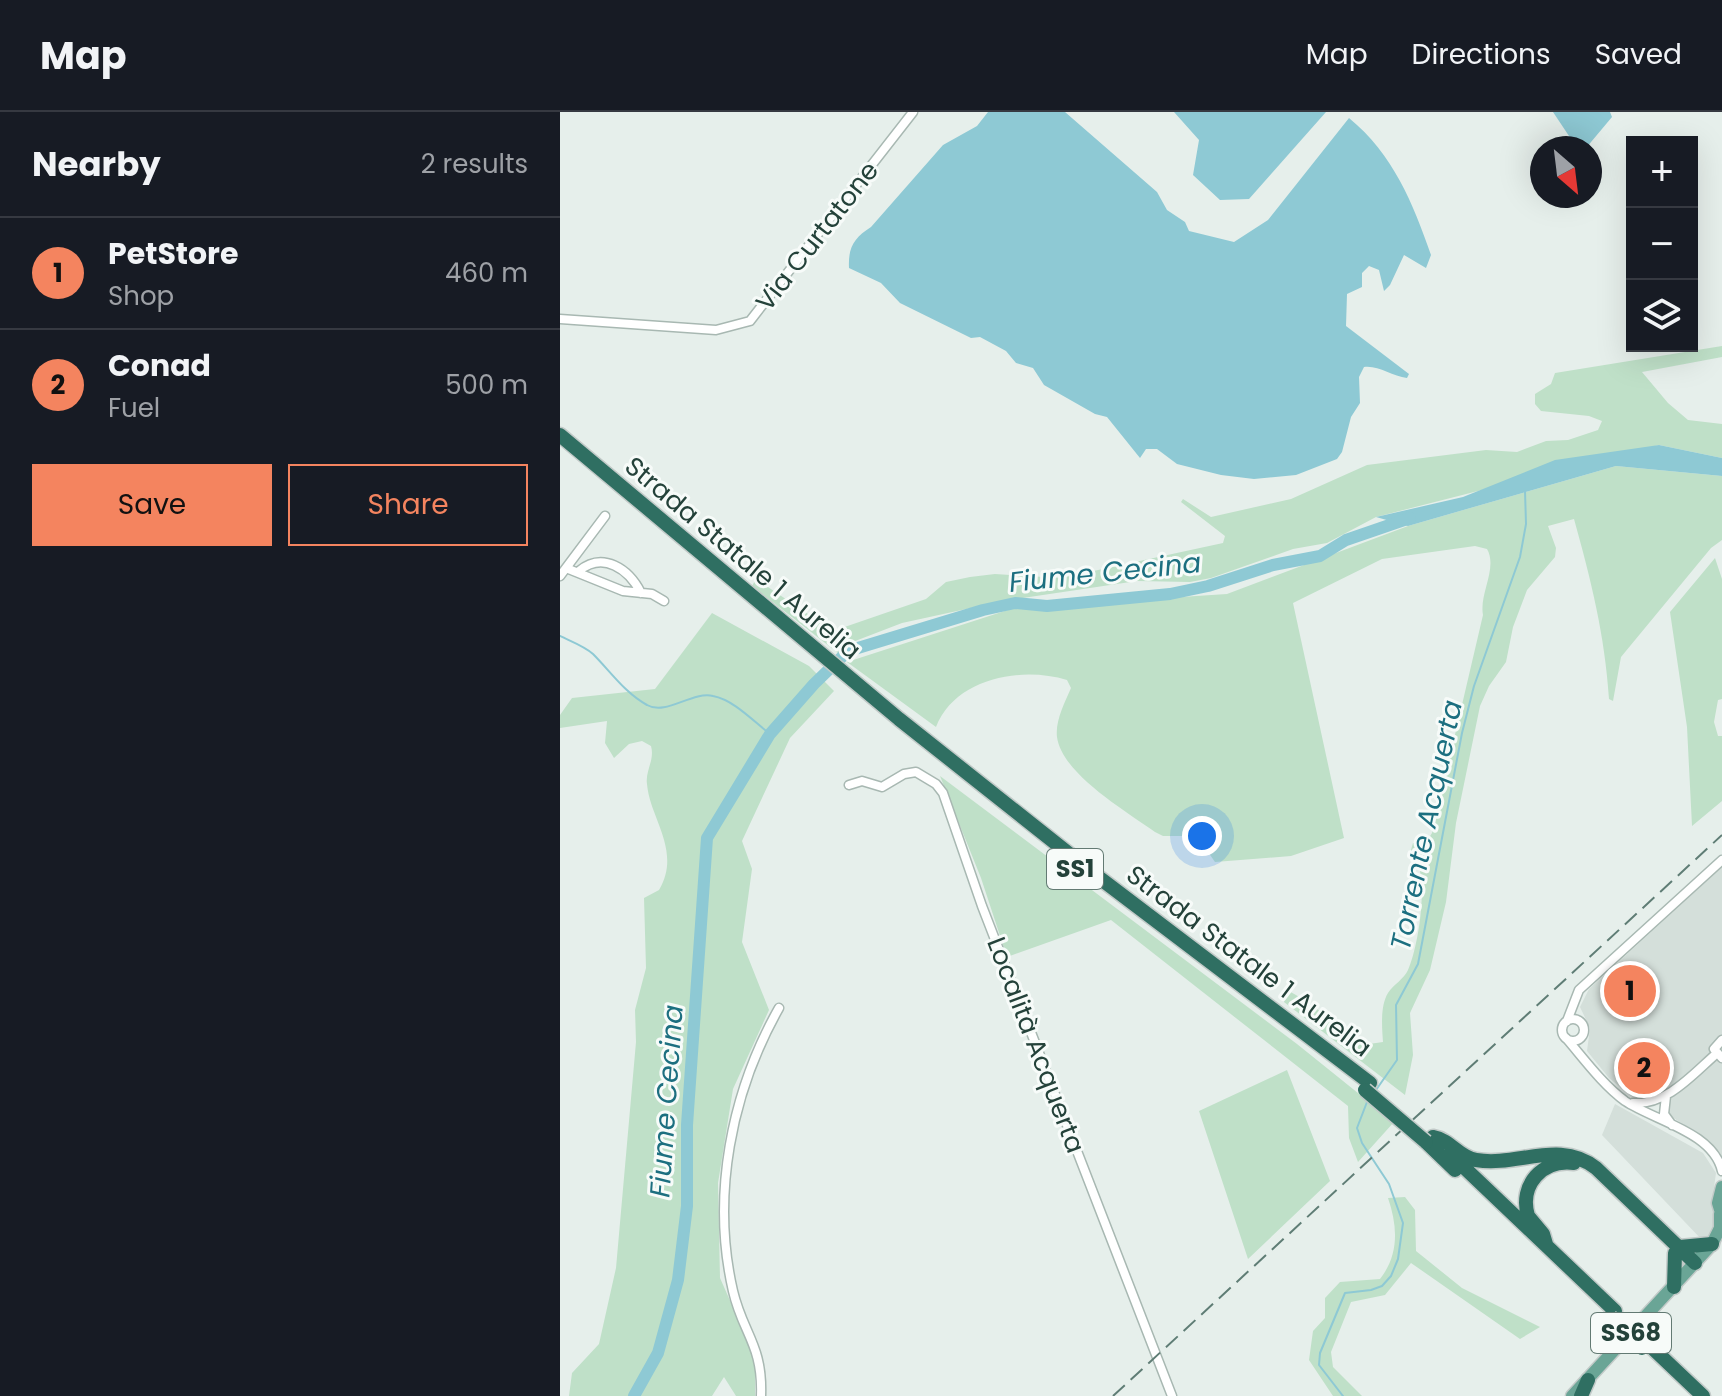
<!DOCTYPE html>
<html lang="en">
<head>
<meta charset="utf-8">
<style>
  body { margin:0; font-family:Poppins,sans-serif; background:#20242c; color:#f1f3f6 }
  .controls { position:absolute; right:24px; top:24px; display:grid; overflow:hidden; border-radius:0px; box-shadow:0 8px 32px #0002 }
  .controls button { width:72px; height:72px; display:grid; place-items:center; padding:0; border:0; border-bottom:2px solid #363941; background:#171b24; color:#f1f3f6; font:40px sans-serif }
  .compass { position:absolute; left:970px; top:24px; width:72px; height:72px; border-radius:50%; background:#171b24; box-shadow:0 8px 32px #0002; rotate:152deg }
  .you { position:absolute; left:642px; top:724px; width:28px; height:28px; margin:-20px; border:6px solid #fff; border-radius:50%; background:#1a73e8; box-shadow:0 0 0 12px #1a73e833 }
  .badge { display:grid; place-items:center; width:52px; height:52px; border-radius:50%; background:#f4845f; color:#111; font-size:26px; font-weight:700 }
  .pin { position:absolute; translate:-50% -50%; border:4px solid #fff; box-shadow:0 2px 8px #0006 }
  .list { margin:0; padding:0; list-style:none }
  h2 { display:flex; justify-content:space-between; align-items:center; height:104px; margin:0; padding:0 32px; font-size:34px }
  h2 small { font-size:26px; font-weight:400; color:#9ea1a6 }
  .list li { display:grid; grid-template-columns:52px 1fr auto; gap:24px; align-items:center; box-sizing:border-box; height:112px; padding:0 32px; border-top:2px solid #363941 }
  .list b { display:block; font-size:30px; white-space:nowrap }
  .list p { margin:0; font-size:26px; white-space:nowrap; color:#9ea1a6 }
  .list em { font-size:26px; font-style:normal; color:#9ea1a6 }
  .actions { display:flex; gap:16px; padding:24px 32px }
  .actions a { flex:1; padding:18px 0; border:2px solid #f4845f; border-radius:0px; text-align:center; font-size:28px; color:#f4845f }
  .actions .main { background:#f4845f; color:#111 }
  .icon { flex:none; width:44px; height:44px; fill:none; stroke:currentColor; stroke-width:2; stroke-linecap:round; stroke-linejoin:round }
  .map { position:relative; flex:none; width:1162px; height:1284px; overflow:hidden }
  header { display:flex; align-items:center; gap:48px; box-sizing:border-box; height:112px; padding:0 40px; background:#171b24; border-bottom:2px solid #363941 }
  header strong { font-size:38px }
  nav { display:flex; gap:44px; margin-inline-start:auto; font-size:28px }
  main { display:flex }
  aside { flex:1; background:#171b24 }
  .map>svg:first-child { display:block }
</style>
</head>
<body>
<header>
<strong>Map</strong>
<nav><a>Map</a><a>Directions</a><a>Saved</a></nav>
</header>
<main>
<aside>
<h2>Nearby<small>2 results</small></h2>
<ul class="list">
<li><span class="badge">1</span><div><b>PetStore</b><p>Shop</p></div><em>460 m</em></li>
<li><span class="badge">2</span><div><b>Conad</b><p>Fuel</p></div><em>500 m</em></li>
</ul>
<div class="actions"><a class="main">Save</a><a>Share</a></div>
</aside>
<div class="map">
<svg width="1162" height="1284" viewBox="0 0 1162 1284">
  <rect width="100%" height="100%" fill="#e6efeb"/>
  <path fill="#d4dfda" d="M 1162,755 L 1162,1045 L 1144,1025 L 1107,1002 L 1107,988 L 1075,987 L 1049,966 L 1027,939 L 1030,916 L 1020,895 L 1029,877 Z
    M 1055,992 L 1143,1041 L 1156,1061 L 1152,1090 L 1156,1109 L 1150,1124 L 1143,1129 L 1042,1023 Z"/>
  <path fill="#bfe0c8" d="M 1162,234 L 1162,245 L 1082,260 L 1108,291 L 1128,308 L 1162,312 L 1162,346 L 1099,333 L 816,405 L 767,431 L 733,437 L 651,466 L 630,470 L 577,469 L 443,489 L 342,511 L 290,531 L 278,541 L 192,474 L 196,467 L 273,519 L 366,487 L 386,470 L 410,465 L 435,462 L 501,466 L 663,431 L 665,424 L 621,390 L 623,387 L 651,405 L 731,387 L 807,353 L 926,338 L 957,340 L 986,329 L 1008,328 L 1038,318 L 1042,309 L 1029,304 L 981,299 L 975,292 L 975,282 L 991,272 L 995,261 Z
    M 1056,354 L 1162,364 L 1162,428 L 1151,436 L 1061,545 L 1053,589 L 1049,587 C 1045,524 1031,468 1014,407 L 988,414 L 996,436 L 995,445 L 967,478 L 953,515 L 946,550 L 929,574 L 920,594 L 896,711 L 886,790 L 870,858 L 850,901 L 853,943 L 845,983 L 724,890 L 727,878 L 736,883 L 809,932 L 823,930 C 822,916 820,894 828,881 C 833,873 844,867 848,858 C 859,833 871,759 851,738 L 853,731 L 865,732 L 872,721 L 923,503 C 919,482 938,456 927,437 L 915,434 L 822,447 L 733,491 L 784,726 L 731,744 L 655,750 L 637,724 L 603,724 L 595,720 C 566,699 502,662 497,625 C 495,609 505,590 511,576 L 507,568 C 461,554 395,566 376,615 L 287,550 L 454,496 L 667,482 L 848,414 Z
    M 1155,446 L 1162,467 L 1162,587 L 1158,588 L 1154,610 L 1158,624 L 1162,624 L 1162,689 L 1132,714 L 1127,615 L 1110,500 Z
    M 152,501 L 249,554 L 274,579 L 230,626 L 182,729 L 192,757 L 182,830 L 209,898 L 173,977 L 158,1071 L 160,1166 L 195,1245 L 195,1284 L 176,1284 L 164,1265 L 152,1284 L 9,1284 L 12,1261 L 39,1232 L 56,1156 L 76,930 L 75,898 L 86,856 L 84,786 L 99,778 C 122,739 90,707 87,672 C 85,659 95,648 91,634 L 82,629 L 69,632 L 54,646 L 45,631 L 47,609 L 0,616 L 0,603 L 12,586 L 95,577 Z
    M 380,664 L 737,932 L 834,1010 L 798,1050 L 789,1026 L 788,994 L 551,808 L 447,845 L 421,766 Z
    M 727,958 L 770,1069 L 688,1147 L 639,999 Z
    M 845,1085 L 855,1098 L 856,1139 L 902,1176 L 980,1215 L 960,1227 L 851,1151 L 825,1183 L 791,1190 L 771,1240 L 773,1255 L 802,1284 L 773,1284 L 749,1248 L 753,1219 L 765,1206 L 765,1186 L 780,1170 L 820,1167 C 839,1143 838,1115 828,1086 Z"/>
  <path fill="#8ec9d4" d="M 428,0 L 505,0 L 597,80 L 607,98 L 625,110 L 629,119 L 674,130 L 708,108 L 789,6 C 833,42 853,91 871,143 L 866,156 L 844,143 L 830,173 L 824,179 L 819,158 L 809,154 L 802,161 L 802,175 L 787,182 L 786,214 L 849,262 L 847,266 C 832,264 818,253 804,255 L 799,265 L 800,291 L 791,305 L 782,340 L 777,347 L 736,363 L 694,367 L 661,363 L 617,352 L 597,337 L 586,337 L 580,346 L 547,305 L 535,302 L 484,273 L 473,256 L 456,251 L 446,239 L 420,225 L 411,226 L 340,191 L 321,171 L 289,156 C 288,135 294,126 311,115 L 383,33 L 417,14 Z
    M 614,0 L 766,0 L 689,87 L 660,88 L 633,63 L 639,28 Z
    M 993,0 L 1050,0 L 1052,5 L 1026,36 L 1017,36 Z
    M 1099,333 L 1162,346 L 1162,364 L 1056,354 L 848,414 L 816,405 L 903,385 L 995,348 Z"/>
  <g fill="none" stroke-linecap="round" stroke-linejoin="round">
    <path stroke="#8ec9d4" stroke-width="2" d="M 0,524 C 10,529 24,534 33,542 C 50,559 65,581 87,593 C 106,604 132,579 153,584 C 174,588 193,609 210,622
      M 816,978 L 837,948 L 836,893 L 858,852 L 902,621 L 914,574 L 960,445 L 966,412 L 965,379
      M 783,1284 L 759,1253 L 760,1241 L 785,1181 L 811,1178 L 822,1174 L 831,1164 L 838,1147 L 843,1111 L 829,1072 L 802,1031 L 797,1016 L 807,990"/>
    <path stroke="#8ec9d4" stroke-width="12" d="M 74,1284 L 98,1241 L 118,1168 L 127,1094 L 127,1013 L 147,726 L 210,622 L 254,572 L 288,539 L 423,498 L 455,491 L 487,494 L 610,482 L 648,474 L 713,453 L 760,444 L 786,428 L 850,406"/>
    <defs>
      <path id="street" d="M 0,207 L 156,218 L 190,209 L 353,0
        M 6,456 L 63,479 L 92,482 L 104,489
        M 19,459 C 43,439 69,457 81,481
        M 0,464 L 45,404
        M 289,673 L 302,669 L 322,675 L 344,662 L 356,660 L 376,672 L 383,681 L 422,794 L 612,1284
        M1002 918a11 11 0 1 1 22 0a11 11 0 1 1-22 0Z
        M 1007,909 L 1019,878 L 1162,748
        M 1006,926 C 1024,947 1043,973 1065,989 C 1095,1009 1153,1020 1162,1059
        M 1162,928 L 1154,937 L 1162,946
        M 1106,984 L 1104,1002 L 1112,1013
        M 1073,991 C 1107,993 1132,963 1156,942
        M 201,1284 C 203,1233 183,1222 173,1179 C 151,1084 171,981 219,896"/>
      <path id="primary" d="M 1162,1075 L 1158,1091 L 1162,1104
        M 1012,1284 L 1152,1132 L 1160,1116 L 1160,1102"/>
      <path id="highway" d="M 0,323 L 339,607 L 537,764 L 810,971
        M 873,1025 C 891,1028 898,1045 916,1048 C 958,1055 999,1027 1036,1056 L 1135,1151
        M 866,1030 L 895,1058
        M 890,1042 L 1055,1199
        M 986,1132 L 983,1122 L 968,1104 C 959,1073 982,1047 1014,1051
        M 1120,1135 L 1152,1132
        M 1114,1175 L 1115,1141
        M 1086,1230 L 1143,1284
        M 1021,1284 L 1028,1268"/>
    </defs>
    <use href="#street" stroke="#a8b8b2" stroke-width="11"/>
    <use href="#primary" stroke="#c2cac8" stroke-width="15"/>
    <use href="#highway" stroke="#c2cac8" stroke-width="17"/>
    <use href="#street" stroke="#fff" stroke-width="8"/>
    <use href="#primary" stroke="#6aa596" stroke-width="12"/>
    <use href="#highway" stroke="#2f6f62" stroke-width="14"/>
    <path stroke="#5f7d75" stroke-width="2" stroke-dasharray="16 8" stroke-linecap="butt" d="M 553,1284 L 1162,723"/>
    <defs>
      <path id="highway-bridge" d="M 805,978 L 866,1030
        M 1050,1205 L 1082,1236"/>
    </defs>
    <use href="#highway-bridge" stroke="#c2cac8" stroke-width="17" stroke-linecap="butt"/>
    <use href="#highway-bridge" stroke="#2f6f62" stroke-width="14"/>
  </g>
  <g text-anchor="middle" stroke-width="6" stroke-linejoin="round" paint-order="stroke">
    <g fill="#f7fbf9" stroke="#637a73" stroke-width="2">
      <rect x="487" y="737" width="56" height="40" rx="6"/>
      <rect x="1031" y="1201" width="80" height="40" rx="6"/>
    </g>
    <g font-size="24" font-weight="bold" fill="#24423a">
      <text x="515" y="765">SS1</text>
      <text x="1071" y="1229">SS68</text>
    </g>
    <g font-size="26" fill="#24423a" stroke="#f7fbf9">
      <text transform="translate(257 124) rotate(-52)" y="9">Via Curtatone</text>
      <text transform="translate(183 446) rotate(40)" y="9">Strada Statale 1 Aurelia</text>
      <text transform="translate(689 849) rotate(37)" y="9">Strada Statale 1 Aurelia</text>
      <text transform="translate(476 933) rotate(69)" y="9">Località Acquerta</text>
    </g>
    <g font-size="28" font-style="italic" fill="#1c6f80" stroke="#f7fbf9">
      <text transform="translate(545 460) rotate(-6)" y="10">Fiume Cecina</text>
      <text transform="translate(866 713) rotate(-78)" y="10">Torrente Acquerta</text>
      <text transform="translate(106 989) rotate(-86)" y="10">Fiume Cecina</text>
    </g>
  </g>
</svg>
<div class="controls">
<button>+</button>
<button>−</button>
<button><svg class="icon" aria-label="layers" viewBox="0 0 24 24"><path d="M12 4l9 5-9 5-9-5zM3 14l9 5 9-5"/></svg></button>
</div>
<svg class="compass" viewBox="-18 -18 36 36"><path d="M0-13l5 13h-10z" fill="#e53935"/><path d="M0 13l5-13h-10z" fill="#9ea1a6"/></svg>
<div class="you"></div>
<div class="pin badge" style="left:1070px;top:879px">1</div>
<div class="pin badge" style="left:1084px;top:956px">2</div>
</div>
</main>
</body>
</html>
